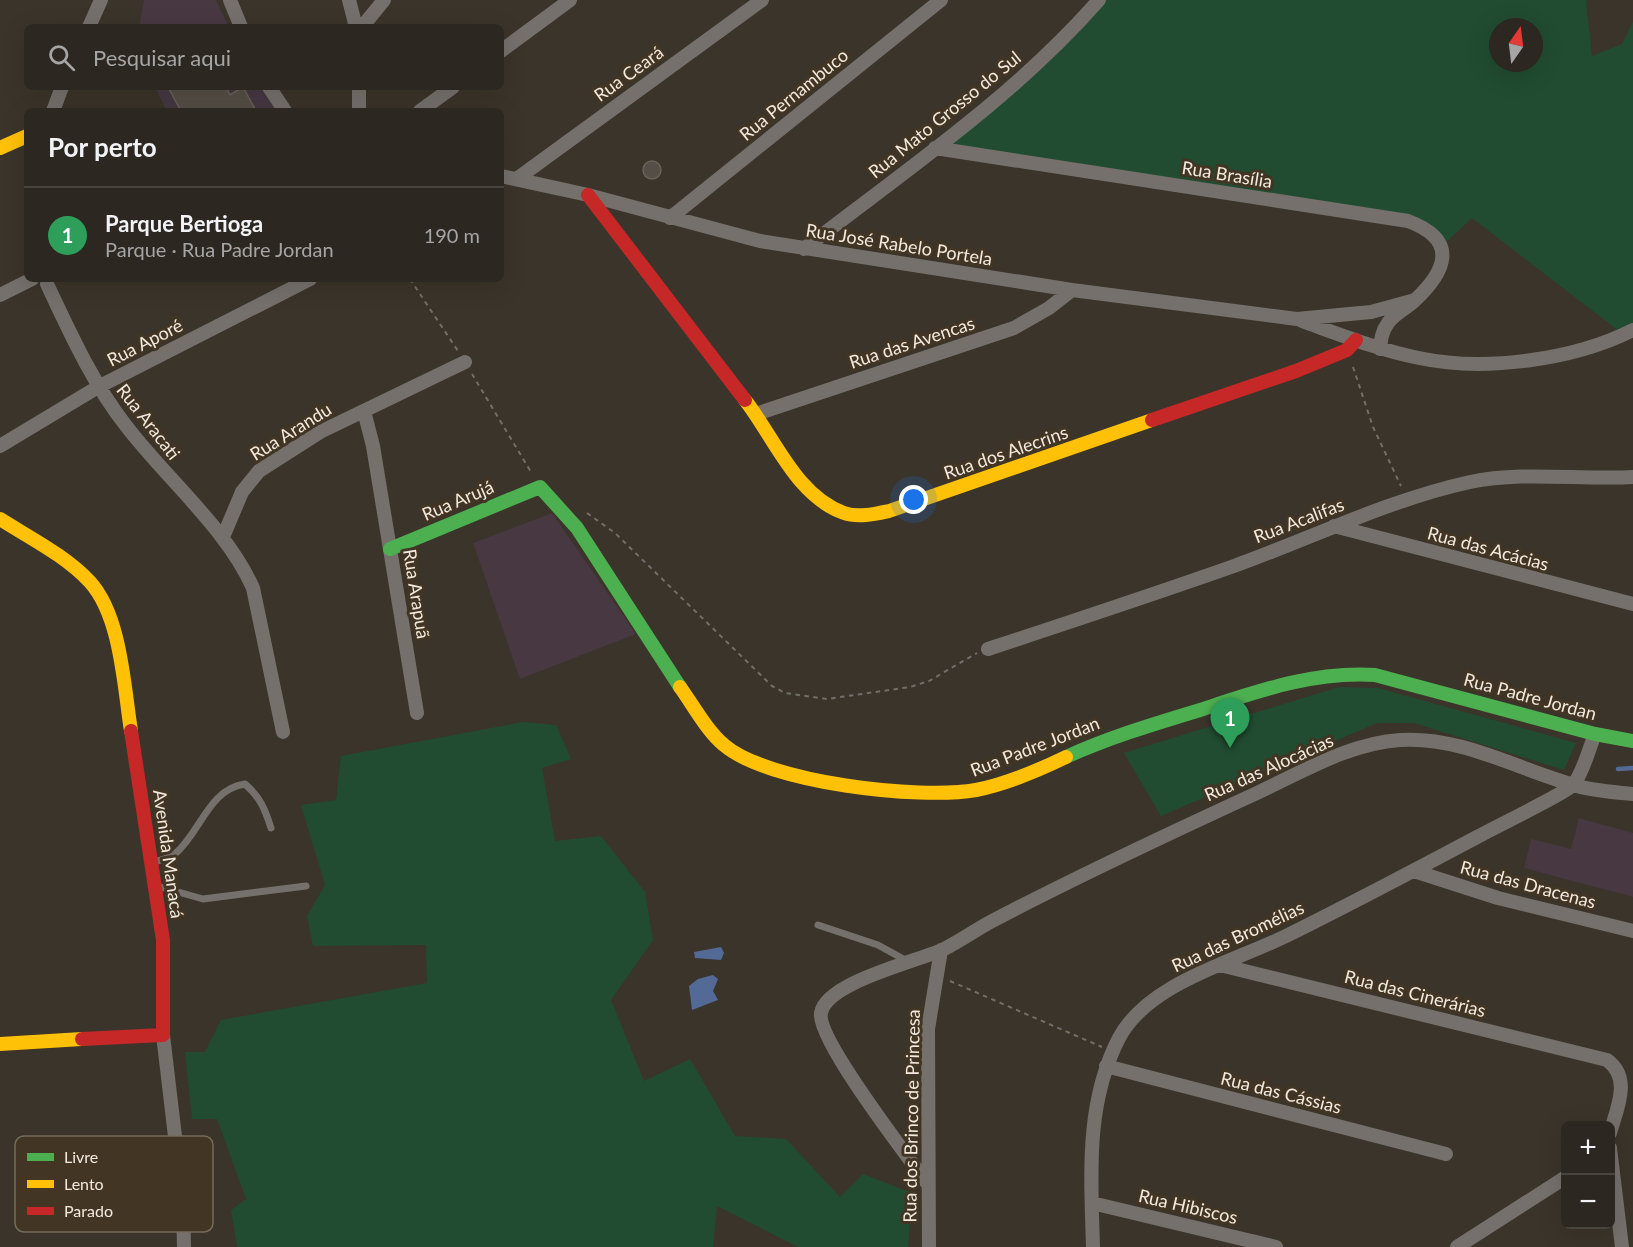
<!DOCTYPE html>
<html lang="pt">
<head>
<meta charset="utf-8">
<style>
  body { margin:0; font-family:Lato,sans-serif; background:#342f29; color:#f1f3f6 }
  .controls { position:absolute; right:18px; bottom:18px; display:grid; overflow:hidden; border-radius:9px; box-shadow:0 6px 24px #0002 }
  .controls button { width:54px; height:54px; display:grid; place-items:center; padding:0; border:0; border-bottom:2px solid #48443e; background:#2c2720; color:#f1f3f6; font:30px sans-serif }
  .compass { position:absolute; left:1489px; top:18px; width:54px; height:54px; border-radius:50%; background:#2c2720; box-shadow:0 6px 24px #0002; rotate:14deg }
  .you { position:absolute; left:914px; top:500px; width:21px; height:21px; margin:-15px; border:4px solid #fff; border-radius:50%; background:#1a73e8; box-shadow:0 0 0 9px #1a73e833 }
  .badge { display:grid; place-items:center; width:39px; height:39px; border-radius:50%; background:#bca0f2; color:#fff; font-size:20px; font-weight:700 }
  .pin { position:absolute; translate:-50% -50px; filter:drop-shadow(0 2px 3px #0008) }
  .pin::after { content:''; position:absolute; top:32px; width:21px; height:18px; background:inherit; clip-path:polygon(0 0,100% 0,50% 100%) }
  .list { margin:0; padding:0; list-style:none }
  h2 { display:flex; justify-content:space-between; align-items:center; height:78px; margin:0; padding:0 24px; font-size:26px }
  h2 small { font-size:20px; font-weight:400; color:#a6a5a5 }
  .list li { display:grid; grid-template-columns:39px 1fr auto; gap:18px; align-items:center; box-sizing:border-box; height:96px; padding:0 24px; border-top:2px solid #48443e }
  .list b { display:block; font-size:22px; white-space:nowrap }
  .list p { margin:0; font-size:20px; white-space:nowrap; color:#a6a5a5 }
  .list em { font-size:20px; font-style:normal; color:#a6a5a5 }
  .icon { flex:none; width:33px; height:33px; fill:none; stroke:currentColor; stroke-width:2; stroke-linecap:round; stroke-linejoin:round }
  .map { position:relative; flex:none; width:1633px; height:1247px; overflow:hidden }
  .search { position:absolute; background:#2c2720; box-shadow:0 6px 24px #0002; left:24px; top:24px; width:480px; height:66px; display:flex; align-items:center; gap:15px; box-sizing:border-box; padding:0 21px; border-radius:9px; color:#a6a5a5; font-size:22px }
  .panel { position:absolute; background:#2c2720; box-shadow:0 6px 24px #0002; left:24px; top:108px; width:480px; height:174px; border-radius:9px }
  .map>svg:first-child { display:block }
</style>
</head>
<body>
<div class="map">
<svg width="1633" height="1247" viewBox="0 0 1633 1247">
  <rect width="100%" height="100%" fill="#3b342a"/>
  <path fill="#473842" d="M 144,0 L 216,0 L 229,27 L 139,27 Z
    M 155,87 L 261,87 L 277,111 L 167,111 Z
    M 552,513 L 636,634 L 520,679 L 473,543 Z
    M 1579,818 L 1633,833 L 1633,897 L 1524,868 L 1531,839 L 1571,849 Z"/>
  <path fill="#214c31" fill-rule="evenodd" d="M 1099,0 L 1586,0 L 1592,56 L 1622,44 L 1633,22 L 1633,329 L 1624,335 L 1472,218 L 1442,246 L 1408,221 L 935,148 ZM 1498,27 L 1534,27 L 1534,63 L 1498,63 Z
    M 1339,687 L 1378,688 L 1576,743 L 1564,770 L 1414,723 L 1377,723 L 1161,816 L 1124,753 Z
    M 523,722 L 556,725 L 571,759 L 542,768 L 555,841 L 601,836 L 645,892 L 653,940 L 611,1000 L 644,1081 L 690,1059 L 735,1136 L 786,1139 L 840,1197 L 863,1174 L 912,1193 L 908,1247 L 798,1247 L 717,1206 L 713,1247 L 237,1247 L 231,1210 L 246,1199 L 217,1119 L 192,1119 L 185,1052 L 205,1052 L 221,1020 L 427,983 L 426,945 L 313,946 L 307,916 L 325,885 L 301,805 L 336,800 L 341,756 Z"/>
  <path fill="#536a97" d="M 721,947 L 724,953 L 721,960 L 695,958 L 694,952 Z
    M 713,975 L 718,979 L 713,991 L 718,1000 L 692,1010 L 689,986 L 698,979 Z"/>
  <g fill="none" stroke-linecap="round" stroke-linejoin="round">
    <path stroke="#536a97" stroke-width="4.5" d="M 1618,769 L 1633,768"/>
  </g>
  <path fill="#544e46" stroke="#686259" stroke-width="1.5" d="M 168,87 L 226,87 L 230,95 L 243,87 L 256,111 L 181,111 Z
    M643 170a9 9 0 1 1 18 0a9 9 0 1 1-18 0Z"/>
  <g fill="none" stroke-linecap="round" stroke-linejoin="round">
    <path stroke="#726e69" stroke-width="2" stroke-dasharray="4.5 4.5" stroke-linecap="butt" d="M 410,279 L 458,351
      M 1353,367 L 1373,427 L 1401,486
      M 472,374 L 531,472
      M 587,513 L 615,533 L 772,686 L 785,693 L 827,699 L 910,687 L 929,681 L 977,653
      M 950,981 L 1102,1047"/>
    <path stroke="#75706c" stroke-width="7" d="M 154,862 C 160,860 171,858 176,853 C 201,831 209,789 245,784 C 260,797 265,809 271,828
      M 157,886 L 203,899 L 306,886
      M 818,925 L 878,945 L 907,961"/>
    <path stroke="#75706c" stroke-width="14" d="M 230,0 L 241,27
      M 349,0 L 356,27
      M 89,27 L 101,0
      M 362,27 L 384,0
      M 501,51 L 570,0
      M 269,87 L 285,111
      M 53,111 L 62,87
      M 359,111 L 359,87
      M 420,111 L 453,87
      M 935,148 L 1408,221 C 1459,240 1447,271 1413,302 C 1405,309 1393,315 1388,323 C 1382,331 1381,339 1380,349
      M 501,176 L 588,195 L 760,241 L 1072,290 L 1297,319 L 1371,312 L 1415,300
      M 518,178 L 762,0
      M 670,218 L 941,0
      M 804,249 C 906,170 1014,97 1099,0
      M 47,284 C 70,333 93,384 127,427 C 167,479 227,529 253,588 L 283,732
      M 0,295 L 32,279
      M 1302,321 C 1341,335 1379,350 1419,358 C 1484,372 1574,360 1633,330
      M 364,411 L 373,446 L 417,713
      M 756,414 L 1014,328 L 1049,308 L 1072,290
      M 0,446 L 98,387 L 310,279
      M 1334,526 L 1633,604
      M 223,537 L 242,492 L 259,471 L 320,432 L 465,362
      M 988,649 C 1070,622 1152,595 1234,566 C 1312,538 1388,500 1470,482 C 1523,471 1579,480 1633,477
      M 1414,871 L 1498,898 L 1633,931
      M 1220,965 L 1607,1060 C 1632,1078 1617,1108 1610,1133
      M 163,1035 L 183,1204 L 184,1247
      M 1106,1066 L 1446,1154
      M 1610,1148 L 1622,1247
      M 927,1183 C 908,1157 816,1038 821,1013 C 826,982 919,961 944,949 C 962,940 978,928 996,919 C 1082,874 1170,833 1257,793 C 1302,772 1350,743 1400,740 C 1461,736 1517,769 1574,785 C 1592,791 1614,792 1633,794
      M 1092,1203 L 1276,1247
      M 929,1247 L 928,1029 L 941,950
      M 1093,1247 C 1091,1176 1085,1104 1119,1038 C 1148,983 1233,962 1286,936 C 1351,904 1415,870 1479,836 C 1493,828 1568,792 1574,784 C 1584,770 1589,749 1595,734
      M 1457,1247 L 1566,1177"/>
    <path stroke="#4caf50" stroke-width="14" d="M 390,549 L 540,487 L 577,528 L 680,687
      M 1066,757 C 1110,737 1154,724 1200,710 C 1258,691 1314,671 1375,675 L 1595,734 L 1633,741"/>
    <path stroke="#ffc107" stroke-width="14" d="M 0,148 L 27,136
      M 745,400 C 774,437 796,496 844,513 C 858,518 875,514 889,511 L 1152,420
      M 0,519 C 30,538 66,556 90,582 C 121,616 124,687 131,731
      M 680,687 C 693,705 707,731 724,745 C 768,783 920,800 976,790 C 1007,784 1037,771 1066,757
      M 0,1044 L 82,1039"/>
    <path stroke="#c62828" stroke-width="14" d="M 588,195 L 745,400
      M 1152,420 L 1296,371 L 1347,350 L 1356,340
      M 82,1039 L 163,1035 L 163,940 L 131,731"/>
  </g>
  <g text-anchor="middle" stroke-width="6" stroke-linejoin="round" paint-order="stroke">
    <g font-size="18" fill="#f2eadf" stroke="#423523">
      <text transform="translate(629 74) rotate(-36)" y="6">Rua Ceará</text>
      <text transform="translate(794 95) rotate(-39)" y="6">Rua Pernambuco</text>
      <text transform="translate(945 115) rotate(-39)" y="6">Rua Mato Grosso do Sul</text>
      <text transform="translate(1227 175) rotate(9)" y="6">Rua Brasília</text>
      <text transform="translate(899 245) rotate(9)" y="6">Rua José Rabelo Portela</text>
      <text transform="translate(145 343) rotate(-27)" y="6">Rua Aporé</text>
      <text transform="translate(912 343) rotate(-18)" y="6">Rua das Avencas</text>
      <text transform="translate(148 422) rotate(52)" y="6">Rua Aracati</text>
      <text transform="translate(291 432) rotate(-32)" y="6">Rua Arandu</text>
      <text transform="translate(1006 453) rotate(-19)" y="6">Rua dos Alecrins</text>
      <text transform="translate(458 501) rotate(-23)" y="6">Rua Arujá</text>
      <text transform="translate(1299 521) rotate(-21)" y="6">Rua Acalifas</text>
      <text transform="translate(1488 549) rotate(15)" y="6">Rua das Acácias</text>
      <text transform="translate(416 594) rotate(81)" y="6">Rua Arapuã</text>
      <text transform="translate(1530 697) rotate(15)" y="6">Rua Padre Jordan</text>
      <text transform="translate(1035 747) rotate(-21)" y="6">Rua Padre Jordan</text>
      <text transform="translate(1269 768) rotate(-24)" y="6">Rua das Alocácias</text>
      <text transform="translate(168 854) rotate(82)" y="6">Avenida Manacá</text>
      <text transform="translate(1528 885) rotate(15)" y="6">Rua das Dracenas</text>
      <text transform="translate(1238 937) rotate(-25)" y="6">Rua das Bromélias</text>
      <text transform="translate(1415 994) rotate(14)" y="6">Rua das Cinerárias</text>
      <text transform="translate(1281 1093) rotate(14)" y="6">Rua das Cássias</text>
      <text transform="translate(912 1116) rotate(-89)" y="6">Rua dos Brinco de Princesa</text>
      <text transform="translate(1188 1207) rotate(13)" y="6">Rua Hibiscos</text>
    </g>
  </g>
  <rect x="15" y="1136" width="198" height="96" rx="9" fill="#423523" stroke="#776b5b" stroke-width="1.5"/>
  <rect x="27" y="1153" width="27" height="8" fill="#4caf50"/>
  <rect x="27" y="1180" width="27" height="8" fill="#ffc107"/>
  <rect x="27" y="1207" width="27" height="8" fill="#c62828"/>
  <g font-size="16" fill="#f2eadf">
    <text x="64" y="1163">Livre</text>
    <text x="64" y="1190">Lento</text>
    <text x="64" y="1217">Parado</text>
  </g>
</svg>
<div class="controls">
<button>+</button>
<button>−</button>
</div>
<svg class="compass" viewBox="-18 -18 36 36"><path d="M0-13l5 13h-10z" fill="#e53935"/><path d="M0 13l5-13h-10z" fill="#a6a5a5"/></svg>
<div class="you"></div>
<div class="pin badge" style="left:1230px;top:748px;background:#2e9e5b">1</div>
<div class="search"><svg class="icon" aria-label="search" viewBox="0 0 24 24"><circle cx="10" cy="10" r="6"/><path d="M15 15l6 6"/></svg>Pesquisar aqui</div>
<section class="panel">
<h2>Por perto<small></small></h2>
<ul class="list">
<li><span class="badge" style="background:#2e9e5b">1</span><div><b>Parque Bertioga</b><p>Parque · Rua Padre Jordan</p></div><em>190 m</em></li>
</ul>
</section>
</div>
</body>
</html>
